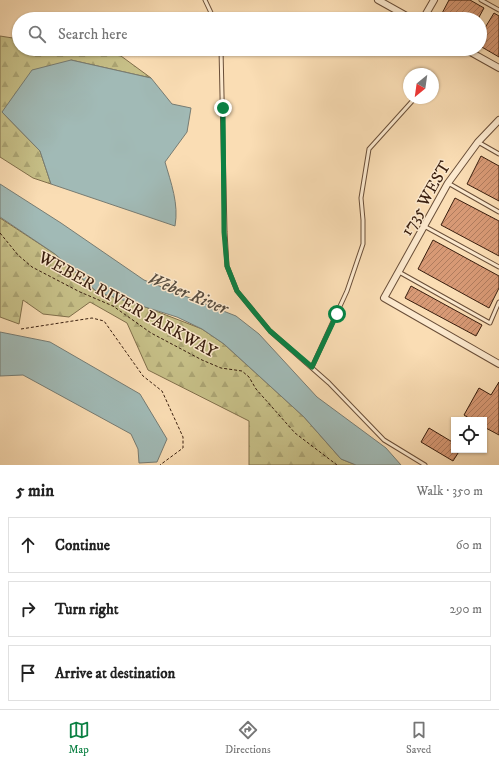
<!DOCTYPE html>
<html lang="en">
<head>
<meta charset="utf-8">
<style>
  body { margin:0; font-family:"IM FELL DW Pica",serif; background:#f2f2f2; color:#222 }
  .controls { position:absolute; right:12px; bottom:12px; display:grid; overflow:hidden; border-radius:0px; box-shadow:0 1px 3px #0004 }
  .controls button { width:36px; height:36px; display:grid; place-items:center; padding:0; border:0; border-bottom:1px solid #e0e0e0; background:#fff; color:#222; font:20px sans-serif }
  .compass { position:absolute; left:403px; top:68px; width:36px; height:36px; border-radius:50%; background:#fff; box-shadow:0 1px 3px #0004; rotate:209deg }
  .stop { position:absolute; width:12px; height:12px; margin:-9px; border:3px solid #0b8043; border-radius:50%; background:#fff }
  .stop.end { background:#0b8043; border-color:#fff; box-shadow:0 1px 4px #0008 }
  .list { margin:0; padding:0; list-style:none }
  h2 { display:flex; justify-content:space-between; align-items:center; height:52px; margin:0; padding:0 16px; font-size:17px }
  h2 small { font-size:13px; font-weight:400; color:#767676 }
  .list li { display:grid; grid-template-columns:26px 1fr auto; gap:12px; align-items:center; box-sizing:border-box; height:56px; margin:0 8px 8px; padding:0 8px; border:1px solid #e0e0e0; border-radius:0px }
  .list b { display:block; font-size:15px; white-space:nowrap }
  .list em { font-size:13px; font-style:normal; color:#767676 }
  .icon { flex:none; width:22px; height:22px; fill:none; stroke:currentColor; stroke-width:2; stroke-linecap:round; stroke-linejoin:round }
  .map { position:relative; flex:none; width:499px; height:465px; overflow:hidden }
  .search { position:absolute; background:#fff; box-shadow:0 1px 3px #0004; left:12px; right:12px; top:12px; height:44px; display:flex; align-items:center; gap:10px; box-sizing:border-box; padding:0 14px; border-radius:22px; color:#767676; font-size:15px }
  .sheet { height:244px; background:#fff }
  nav { display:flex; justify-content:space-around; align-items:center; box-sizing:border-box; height:56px; border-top:1px solid #e0e0e0; background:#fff; font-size:11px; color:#767676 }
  nav a { display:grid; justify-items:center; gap:2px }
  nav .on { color:#0b8043 }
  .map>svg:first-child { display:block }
</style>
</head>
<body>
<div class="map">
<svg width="499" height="465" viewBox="0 0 499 465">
  <defs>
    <pattern id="forest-firs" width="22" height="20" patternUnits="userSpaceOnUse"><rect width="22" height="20" fill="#c6bf87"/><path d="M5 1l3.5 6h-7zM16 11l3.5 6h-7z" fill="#aba473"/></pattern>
    <pattern id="building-hatch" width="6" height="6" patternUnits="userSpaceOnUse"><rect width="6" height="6" fill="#d79975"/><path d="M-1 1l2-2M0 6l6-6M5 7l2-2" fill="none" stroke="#af7c5e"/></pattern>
  </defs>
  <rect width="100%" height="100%" fill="#faddb4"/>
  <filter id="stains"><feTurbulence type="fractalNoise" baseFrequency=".005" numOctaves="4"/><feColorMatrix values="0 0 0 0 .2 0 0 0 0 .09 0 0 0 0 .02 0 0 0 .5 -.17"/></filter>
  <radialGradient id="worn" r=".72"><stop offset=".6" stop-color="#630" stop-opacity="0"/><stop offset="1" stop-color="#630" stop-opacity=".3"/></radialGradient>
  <path fill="url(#forest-firs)" stroke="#806e4a" d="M 0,36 L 19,39 L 19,49 L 78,49 L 121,56 L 151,78 L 71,60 L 2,112 L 40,151 L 51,184 L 33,178 L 0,157 Z
    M 0,218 L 55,254 L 97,292 L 135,303 L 202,329 L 224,344 L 304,417 L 341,459 L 356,465 L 249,465 L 249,421 L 148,370 L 127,323 L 90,302 L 69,317 L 43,314 L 23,300 L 19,324 L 0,317 Z"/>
  <path fill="#a1bab6" stroke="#777c73" d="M 71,60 L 151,78 L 172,104 L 191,108 L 187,132 L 165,162 C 171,183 179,204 175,226 L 51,184 L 40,151 L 2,112 L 32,70 Z
    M 0,184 L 61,223 L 144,280 L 236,316 L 259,334 L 317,397 L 386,448 L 401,465 L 356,465 L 341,459 L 304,417 L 224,344 L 202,329 L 177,317 L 97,292 L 55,254 L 0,217 Z
    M 0,332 L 50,342 L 140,394 L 167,439 L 157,462 L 139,463 L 138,449 L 131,434 L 23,375 L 0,376 Z"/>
  <path fill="url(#building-hatch)" stroke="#391e0e" d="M 449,0 L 470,0 L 484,8 L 478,19 L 439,19 Z
    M 494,13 L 499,16 L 499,57 L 480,46 L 480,36 Z
    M 481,156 L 499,166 L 499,201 L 467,184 Z
    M 455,198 L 499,221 L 499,256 L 441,225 Z
    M 433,240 L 499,276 L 499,288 L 489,308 L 418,269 Z
    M 411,286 L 482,325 L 476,336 L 405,298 Z
    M 499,382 L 499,435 L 484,427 L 484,420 L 472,420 L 464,415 L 479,388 L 491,395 Z
    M 429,428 L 454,443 L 454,450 L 460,450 L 453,461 L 421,442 Z"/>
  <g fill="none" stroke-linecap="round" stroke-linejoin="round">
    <defs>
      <path id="lane" d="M 205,0 L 214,19
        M 481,0 L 499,10
        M 221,49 L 225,232 L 227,266 L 237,291 L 270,331 L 329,383 L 384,440 L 425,465
        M 478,142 L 499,154
        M 448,183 L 499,212
        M 424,226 L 499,267
        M 399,272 L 490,323 L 499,302
        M 312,367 L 347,291 L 363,244 L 363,220 L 361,198 L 369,149 L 415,98"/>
      <path id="street" d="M 378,0 L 412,19
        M 423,19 L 434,0
        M 465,49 L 499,68
        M 499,120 L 478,142 L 448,183 L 384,298 L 499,364"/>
    </defs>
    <use href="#lane" stroke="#694e38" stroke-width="5"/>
    <use href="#street" stroke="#694e38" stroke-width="8"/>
    <path stroke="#391e0e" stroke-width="1" stroke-dasharray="3 2" stroke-linecap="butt" d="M 0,233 L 18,255 L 32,267 L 80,292 L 113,306 L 151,333 L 202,360 L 221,368 L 242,371 L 249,377 L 256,389 L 295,433 L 337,465
      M 21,329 L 92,318 L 104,321 L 143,376 L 162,391 L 183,437 L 183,448 L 160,465"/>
    <use href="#lane" stroke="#fce9ce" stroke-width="3"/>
    <use href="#street" stroke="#fce9ce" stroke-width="6"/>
  </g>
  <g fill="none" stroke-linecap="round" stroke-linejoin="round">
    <path stroke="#0b8043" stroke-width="5" d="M 223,108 L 224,232 L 227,266 L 237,291 L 270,331 L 312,367 L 337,314"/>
  </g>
  <g text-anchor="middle" stroke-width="3" stroke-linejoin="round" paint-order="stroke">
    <g font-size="17" fill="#391e0e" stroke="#fce9ce">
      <text transform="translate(425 198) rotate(-60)" y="6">1735 WEST</text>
      <text transform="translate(128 304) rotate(29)" y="6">WEBER RIVER PARKWAY</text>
    </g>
    <g font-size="18" font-style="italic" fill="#584d40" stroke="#fce9ce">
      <text transform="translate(188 293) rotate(22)" y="6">Weber River</text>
    </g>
  </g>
  <rect width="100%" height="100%" filter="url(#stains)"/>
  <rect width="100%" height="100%" fill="url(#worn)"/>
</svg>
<div class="controls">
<button><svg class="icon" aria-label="locate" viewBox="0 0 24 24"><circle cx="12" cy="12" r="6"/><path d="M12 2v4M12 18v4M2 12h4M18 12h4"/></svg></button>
</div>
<svg class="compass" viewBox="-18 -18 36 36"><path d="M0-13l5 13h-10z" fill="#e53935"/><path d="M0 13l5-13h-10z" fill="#767676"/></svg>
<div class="stop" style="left:337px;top:314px"></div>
<div class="stop end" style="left:223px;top:108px"></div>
<div class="search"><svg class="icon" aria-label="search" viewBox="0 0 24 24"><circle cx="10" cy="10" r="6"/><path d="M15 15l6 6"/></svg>Search here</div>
</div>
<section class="sheet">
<h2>5 min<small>Walk · 350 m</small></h2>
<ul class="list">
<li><svg class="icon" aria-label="ahead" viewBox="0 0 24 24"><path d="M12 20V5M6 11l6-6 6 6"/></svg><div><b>Continue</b></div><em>60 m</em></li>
<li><svg class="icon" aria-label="right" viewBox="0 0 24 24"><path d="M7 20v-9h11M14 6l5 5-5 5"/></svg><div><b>Turn right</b></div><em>290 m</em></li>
<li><svg class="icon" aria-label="arrive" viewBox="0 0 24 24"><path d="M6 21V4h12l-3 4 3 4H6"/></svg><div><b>Arrive at destination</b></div></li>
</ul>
</section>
<nav>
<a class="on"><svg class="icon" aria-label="map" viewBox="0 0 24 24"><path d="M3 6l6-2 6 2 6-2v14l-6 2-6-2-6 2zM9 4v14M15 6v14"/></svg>Map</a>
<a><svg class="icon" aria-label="directions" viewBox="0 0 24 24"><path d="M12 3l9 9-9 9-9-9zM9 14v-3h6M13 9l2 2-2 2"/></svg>Directions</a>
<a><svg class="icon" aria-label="saved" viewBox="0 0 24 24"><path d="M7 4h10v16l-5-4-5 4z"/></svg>Saved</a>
</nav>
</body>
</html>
